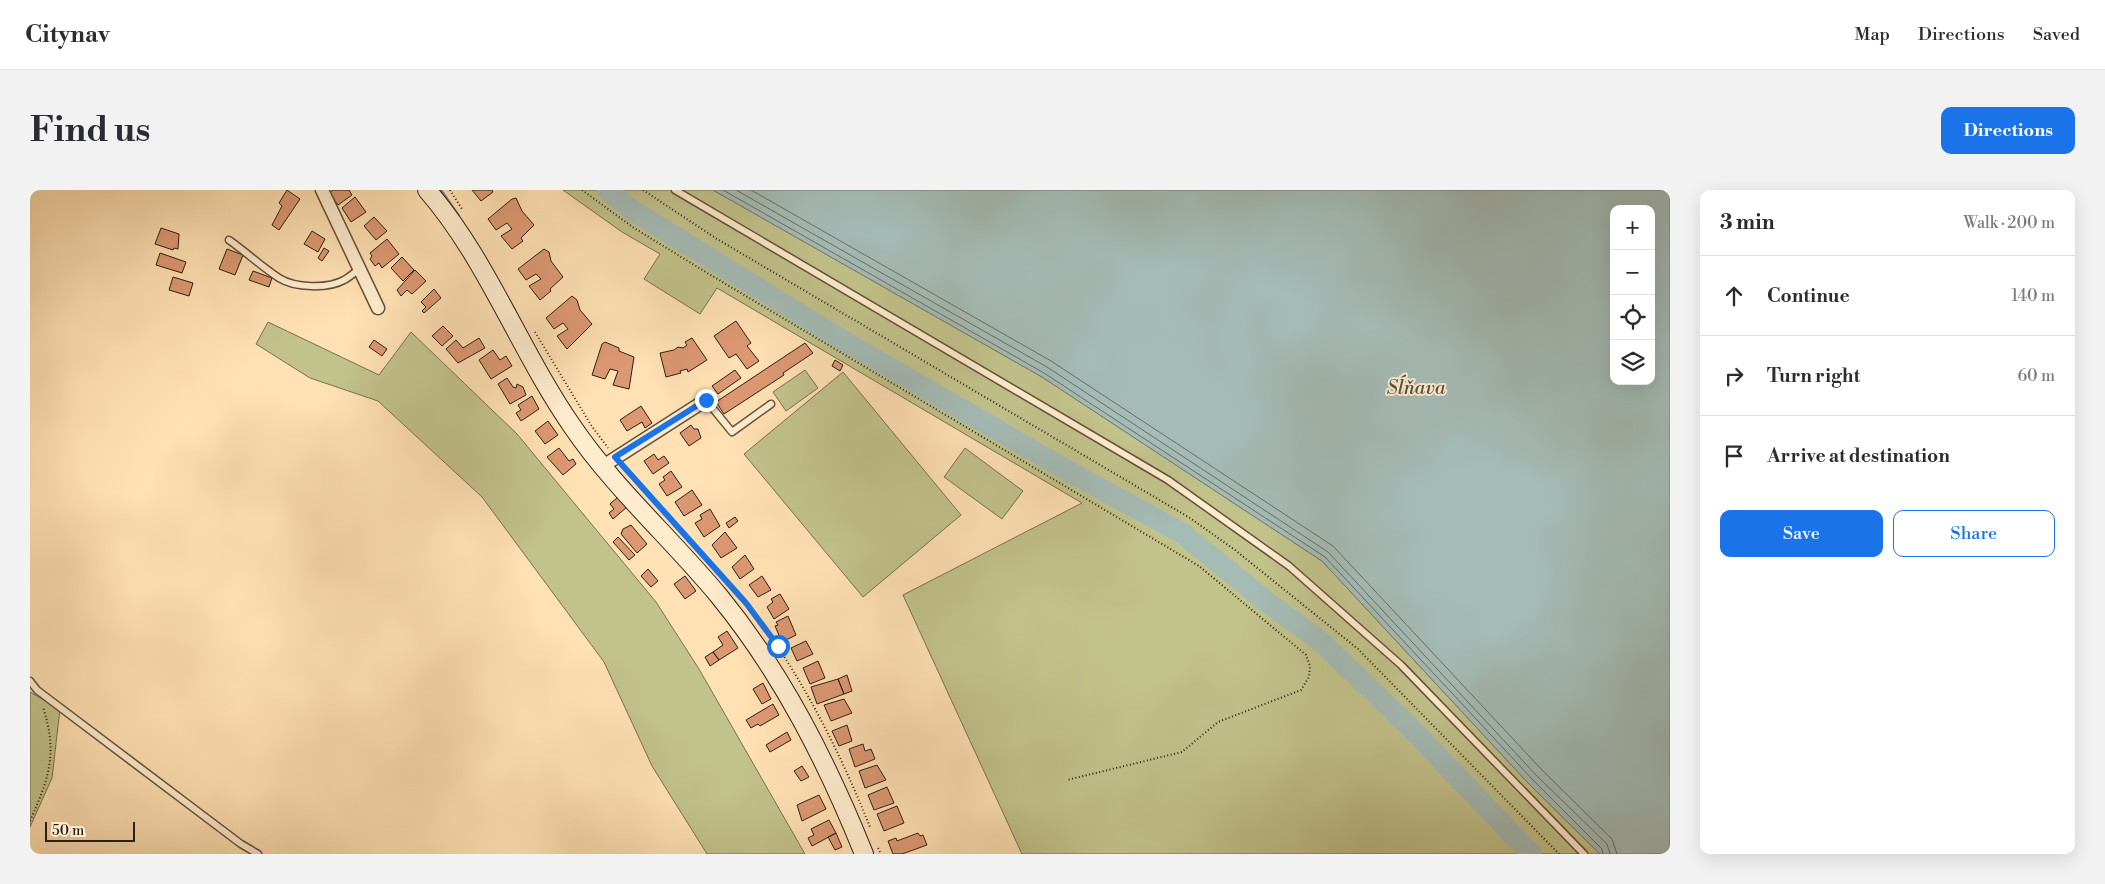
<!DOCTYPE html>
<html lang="en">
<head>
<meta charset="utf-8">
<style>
  body { margin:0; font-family:"Libre Bodoni",serif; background:#f2f2f3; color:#2b2b33 }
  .controls { position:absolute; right:15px; top:15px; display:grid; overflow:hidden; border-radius:10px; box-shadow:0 5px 20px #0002 }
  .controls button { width:45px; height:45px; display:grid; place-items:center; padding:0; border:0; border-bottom:1px solid #e1e1e2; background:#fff; color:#2b2b33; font:25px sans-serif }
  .scale { position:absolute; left:15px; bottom:12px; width:90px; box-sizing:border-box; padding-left:5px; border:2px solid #2d1f12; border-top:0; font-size:14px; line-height:18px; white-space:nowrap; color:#2d1f12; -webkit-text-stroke:4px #ffecce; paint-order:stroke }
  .stop { position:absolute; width:15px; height:15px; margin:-11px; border:4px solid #1a73e8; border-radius:50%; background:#fff }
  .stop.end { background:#1a73e8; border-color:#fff; box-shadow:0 1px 5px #0008 }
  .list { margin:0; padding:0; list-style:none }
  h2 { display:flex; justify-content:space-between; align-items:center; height:65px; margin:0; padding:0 20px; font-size:21px }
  h2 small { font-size:16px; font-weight:400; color:#7c7c81 }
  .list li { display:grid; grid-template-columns:32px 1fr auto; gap:15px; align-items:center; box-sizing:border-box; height:80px; padding:0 20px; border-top:1px solid #e1e1e2 }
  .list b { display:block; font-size:19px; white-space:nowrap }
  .list em { font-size:16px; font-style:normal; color:#7c7c81 }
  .actions { display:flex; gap:10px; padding:15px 20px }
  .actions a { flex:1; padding:11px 0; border:1px solid #1a73e8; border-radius:10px; text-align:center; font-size:18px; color:#1a73e8 }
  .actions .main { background:#1a73e8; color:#fff }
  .icon { flex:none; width:28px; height:28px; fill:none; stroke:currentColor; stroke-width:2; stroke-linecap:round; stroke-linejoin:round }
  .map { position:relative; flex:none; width:1640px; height:664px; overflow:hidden; border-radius:10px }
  header { display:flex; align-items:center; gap:30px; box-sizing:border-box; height:70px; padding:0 25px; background:#fff; border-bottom:1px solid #e1e1e2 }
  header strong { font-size:24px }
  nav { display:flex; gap:28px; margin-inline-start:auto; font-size:18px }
  .intro { display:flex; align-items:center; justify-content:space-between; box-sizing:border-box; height:120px; padding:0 30px }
  h1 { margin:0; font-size:35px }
  .button { padding:12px 22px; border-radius:10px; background:#1a73e8; color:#fff; font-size:18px; font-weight:700 }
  main { display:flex; gap:30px; padding:0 30px }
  aside { flex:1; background:#fff; border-radius:10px; box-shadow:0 5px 20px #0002 }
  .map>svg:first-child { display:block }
</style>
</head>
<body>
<header>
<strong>Citynav</strong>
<nav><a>Map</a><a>Directions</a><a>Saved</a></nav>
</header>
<div class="intro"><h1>Find us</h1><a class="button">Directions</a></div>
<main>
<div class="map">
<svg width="1640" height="664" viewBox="0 0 1640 664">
  <rect width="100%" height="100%" fill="#ffe1b3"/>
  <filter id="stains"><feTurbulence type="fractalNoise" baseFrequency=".004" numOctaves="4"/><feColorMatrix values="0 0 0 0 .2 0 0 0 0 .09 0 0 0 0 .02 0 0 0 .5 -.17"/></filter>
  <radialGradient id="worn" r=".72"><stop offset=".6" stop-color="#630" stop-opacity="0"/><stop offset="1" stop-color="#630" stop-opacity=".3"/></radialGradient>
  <path fill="#c2c28b" stroke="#78704e" d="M 533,0 L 683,0 L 1012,187 L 1292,371 L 1499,594 L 1570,664 L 992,664 L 873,405 L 1052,313 L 687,98 L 670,124 L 614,89 L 630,64 L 592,42 Z
    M 238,132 L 349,185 L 381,142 L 487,244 L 626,412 L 669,479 L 775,664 L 677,664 L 622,576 L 574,472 L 452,307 L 348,211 L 280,188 L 226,154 Z
    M 775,180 L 788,198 L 756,221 L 743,202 Z
    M 813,182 L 931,325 L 833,407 L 714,264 Z
    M 935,258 L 993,301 L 972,329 L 914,287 Z
    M 0,502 L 30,519 L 22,588 L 0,637 Z"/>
  <path fill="#a4bbb6" stroke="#747d74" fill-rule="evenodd" d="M 683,0 L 1640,0 L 1640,664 L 1570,664 L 1499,594 L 1292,371 L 1012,187 ZM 1584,19 L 1621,19 L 1621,191 L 1584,191 Z"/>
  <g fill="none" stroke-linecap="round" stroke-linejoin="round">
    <path stroke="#686d64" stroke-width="1" d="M 693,0 L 1014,183 L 1295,367 L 1503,590 L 1572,659 L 1573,664
      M 706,0 L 1017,177 L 1298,362 L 1507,586 L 1577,654 L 1580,664
      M 721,0 L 1021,171 L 1303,356 L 1512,580 L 1582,649 L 1587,664"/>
    <path stroke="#747d74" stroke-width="4" d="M 410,0 L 428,26"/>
    <path stroke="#a4bbb6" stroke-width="21" d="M 577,0 L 602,20 L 807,147 L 1038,281 L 1152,343 L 1238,413 L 1289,450 L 1380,537 L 1501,664"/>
  </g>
  <path fill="#dc9872" stroke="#2d1f12" d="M 257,0 L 270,9 L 249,40 L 242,35 L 252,16 L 249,13 Z
    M 303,0 L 319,0 L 322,5 L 308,15 L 299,3 Z
    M 442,0 L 462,0 L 463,2 L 451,11 Z
    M 325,7 L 336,22 L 321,32 L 312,18 Z
    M 486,8 L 492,21 L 504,35 L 491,48 L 493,51 L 482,59 L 471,46 L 482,39 L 477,33 L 466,40 L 458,29 L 482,9 Z
    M 344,27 L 357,41 L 346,50 L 334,36 Z
    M 131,38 L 149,44 L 148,59 L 144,58 L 143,60 L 125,54 Z
    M 282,41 L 295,49 L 288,62 L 274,54 Z
    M 357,49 L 369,64 L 352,78 L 349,73 L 345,76 L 340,69 L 342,66 L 340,63 Z
    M 294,58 L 299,61 L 292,71 L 288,68 Z
    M 197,59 L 213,65 L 205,85 L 189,79 Z
    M 514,59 L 519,62 L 521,71 L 533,87 L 520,99 L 521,101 L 510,110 L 499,96 L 511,89 L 506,84 L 496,90 L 488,79 Z
    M 130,63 L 156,72 L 152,83 L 126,75 Z
    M 372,67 L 384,80 L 373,91 L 361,78 Z
    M 385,80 L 396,91 L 382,104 L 377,100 L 371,106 L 367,100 Z
    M 223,81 L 242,88 L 239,97 L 219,90 Z
    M 143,87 L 163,93 L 159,106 L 139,100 Z
    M 404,99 L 411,108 L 394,123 L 392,121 L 396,117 L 391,112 Z
    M 542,106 L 547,110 L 550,120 L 562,134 L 537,159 L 527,146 L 538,139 L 533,133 L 524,139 L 516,128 Z
    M 706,131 L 721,153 L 717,156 L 729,171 L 717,179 L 706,164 L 699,168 L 684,146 Z
    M 413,136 L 423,146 L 412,156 L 402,146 Z
    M 449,148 L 455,158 L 428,173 L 416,159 L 426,150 L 433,158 Z
    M 662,148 L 677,170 L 658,182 L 657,179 L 650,181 L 651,183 L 636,187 L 630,163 L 644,160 L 648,157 L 653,158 L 657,155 L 655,152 Z
    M 344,150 L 357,159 L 352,166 L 339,157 Z
    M 575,152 L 589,158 L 589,161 L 604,167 L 599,199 L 583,195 L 588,181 L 580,179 L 575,189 L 562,185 L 572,154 Z
    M 775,153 L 783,163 L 753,183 L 754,185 L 694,224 L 686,212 Z
    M 463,160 L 470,170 L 476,166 L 482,176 L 461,189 L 449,170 Z
    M 805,170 L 813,175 L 810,181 L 802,176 Z
    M 705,180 L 711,188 L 688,204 L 682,196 Z
    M 477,188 L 483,197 L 486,198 L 487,194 L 493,197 L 496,205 L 480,214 L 468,194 Z
    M 502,206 L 509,219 L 491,231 L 486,223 L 491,220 L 488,215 Z
    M 611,216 L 622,233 L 615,238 L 612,232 L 597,241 L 590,230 Z
    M 518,231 L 528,245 L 515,254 L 505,241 Z
    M 661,235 L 664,239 L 668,239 L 671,248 L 659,256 L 650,243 Z
    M 529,258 L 539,271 L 543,269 L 546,274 L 533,285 L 517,267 Z
    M 624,264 L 628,270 L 634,266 L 639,273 L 623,284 L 614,271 Z
    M 641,281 L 652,297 L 637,306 L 629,294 L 635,290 L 633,287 Z
    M 662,300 L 672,315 L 654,326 L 645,312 Z
    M 588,307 L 597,317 L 583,329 L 579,323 L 584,319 L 580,314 Z
    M 680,319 L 690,336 L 674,347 L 665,333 L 672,329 L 670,325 Z
    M 705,327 L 708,331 L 699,338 L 696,333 Z
    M 601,335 L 617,354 L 607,363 L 591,344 L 593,339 Z
    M 695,342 L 707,358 L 691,368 L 682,355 Z
    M 588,347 L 605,365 L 599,370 L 583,352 Z
    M 715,365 L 724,379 L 710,389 L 702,377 Z
    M 618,379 L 628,391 L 621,397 L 611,386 Z
    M 655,386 L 666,401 L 655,409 L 644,394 Z
    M 732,386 L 741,400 L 728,407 L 719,395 Z
    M 750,404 L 759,419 L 744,429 L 737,417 L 743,412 L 741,409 Z
    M 758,426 L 766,445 L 752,452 L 745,436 L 748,435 L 746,432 Z
    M 697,441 L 708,458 L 689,470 L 683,462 L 693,455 L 688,447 Z
    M 776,451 L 783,464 L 767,471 L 761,458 Z
    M 683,462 L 689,470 L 680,476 L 675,467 Z
    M 788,471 L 795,488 L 780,494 L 773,478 Z
    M 817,485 L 822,501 L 814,504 L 808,489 Z
    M 808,489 L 814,504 L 787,514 L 781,497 Z
    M 733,493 L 741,509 L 732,514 L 723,499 Z
    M 814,509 L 822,523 L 801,531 L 794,515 Z
    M 743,514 L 749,525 L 730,536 L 728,534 L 721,538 L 716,530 Z
    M 817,535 L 822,551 L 809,556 L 802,541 Z
    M 757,542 L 761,550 L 740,562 L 736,555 Z
    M 833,554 L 835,561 L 841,559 L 845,569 L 825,577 L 819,559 Z
    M 847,575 L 856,590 L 835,598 L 829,581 Z
    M 772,576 L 779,587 L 771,591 L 764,581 Z
    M 857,597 L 864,613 L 844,620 L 838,605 Z
    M 789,605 L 796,619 L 772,631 L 767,615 Z
    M 867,616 L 874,633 L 854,641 L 847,624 Z
    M 799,630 L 806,643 L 782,656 L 778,648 L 784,645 L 781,639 Z
    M 806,643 L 812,657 L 805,660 L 798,647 Z
    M 888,643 L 890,646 L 893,645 L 897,655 L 872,664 L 863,664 L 858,651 L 866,648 L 867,651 Z"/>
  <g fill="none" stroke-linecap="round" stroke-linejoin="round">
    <defs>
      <path id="lane" d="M 645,0 L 1138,290 L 1259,376 L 1371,475 L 1554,664
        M 199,50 C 216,62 232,77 249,88 C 265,98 298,99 314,90 C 320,87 325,82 330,78
        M 676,210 L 702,242 L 741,214
        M 0,491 L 7,500 L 211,654 L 228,664"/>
      <path id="street" d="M 292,0 L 348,118
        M 573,276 L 676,210"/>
      <path id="secondary" d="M 397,0 C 457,69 490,161 542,236 C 584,298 641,348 689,406 C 752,483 797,572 834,664"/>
    </defs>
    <use href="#lane" stroke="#62503a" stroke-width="9"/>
    <use href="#street" stroke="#62503a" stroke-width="15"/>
    <use href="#secondary" stroke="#2d1f12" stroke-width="20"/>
    <path stroke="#2d1f12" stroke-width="2" stroke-dasharray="1 2.5" stroke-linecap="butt" d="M 420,0 L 432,19
      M 552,0 L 604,38 L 674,81 L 1169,376 L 1276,465 L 1280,476 L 1279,487 L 1271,500 L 1188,532 L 1152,562 L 1037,590
      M 613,0 L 687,49 L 1160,328 L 1205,360 L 1328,459 L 1529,664
      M 505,142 L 561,235 L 578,258
      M 594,277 L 634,322
      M 704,400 C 762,465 808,557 840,637
      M 0,631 C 19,588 28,564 13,517
      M 848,658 L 851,664"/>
    <use href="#lane" stroke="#ffecce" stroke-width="6"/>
    <use href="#street" stroke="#ffecce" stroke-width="12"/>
    <use href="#secondary" stroke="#ffecce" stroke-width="18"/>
  </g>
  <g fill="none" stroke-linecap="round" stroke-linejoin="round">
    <path stroke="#1a73e8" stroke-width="6" d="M 676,210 L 585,267 L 716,413 L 748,456"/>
  </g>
  <g text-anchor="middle" stroke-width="4" stroke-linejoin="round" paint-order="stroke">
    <g font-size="19" font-style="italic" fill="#514e43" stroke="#ffecce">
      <text x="1386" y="204">Sĺňava</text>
    </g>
  </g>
  <rect width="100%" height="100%" filter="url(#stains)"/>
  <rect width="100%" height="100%" fill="url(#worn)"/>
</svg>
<div class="controls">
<button>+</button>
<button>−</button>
<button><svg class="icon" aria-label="locate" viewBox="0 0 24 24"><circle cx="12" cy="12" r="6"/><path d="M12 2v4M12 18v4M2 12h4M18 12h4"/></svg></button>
<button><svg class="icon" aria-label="layers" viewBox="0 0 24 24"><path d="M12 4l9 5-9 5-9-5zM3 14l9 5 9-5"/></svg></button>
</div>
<div class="scale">50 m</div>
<div class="stop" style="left:748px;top:456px"></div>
<div class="stop end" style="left:676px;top:210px"></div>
</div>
<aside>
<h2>3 min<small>Walk · 200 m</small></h2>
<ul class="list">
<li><svg class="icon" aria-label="ahead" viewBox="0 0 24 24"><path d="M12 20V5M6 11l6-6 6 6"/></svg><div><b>Continue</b></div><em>140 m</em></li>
<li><svg class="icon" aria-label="right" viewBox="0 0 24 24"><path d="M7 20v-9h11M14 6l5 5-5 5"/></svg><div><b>Turn right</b></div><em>60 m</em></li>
<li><svg class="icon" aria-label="arrive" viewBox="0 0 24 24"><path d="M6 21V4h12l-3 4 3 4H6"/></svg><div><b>Arrive at destination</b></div></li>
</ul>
<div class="actions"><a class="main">Save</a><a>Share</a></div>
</aside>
</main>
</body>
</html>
